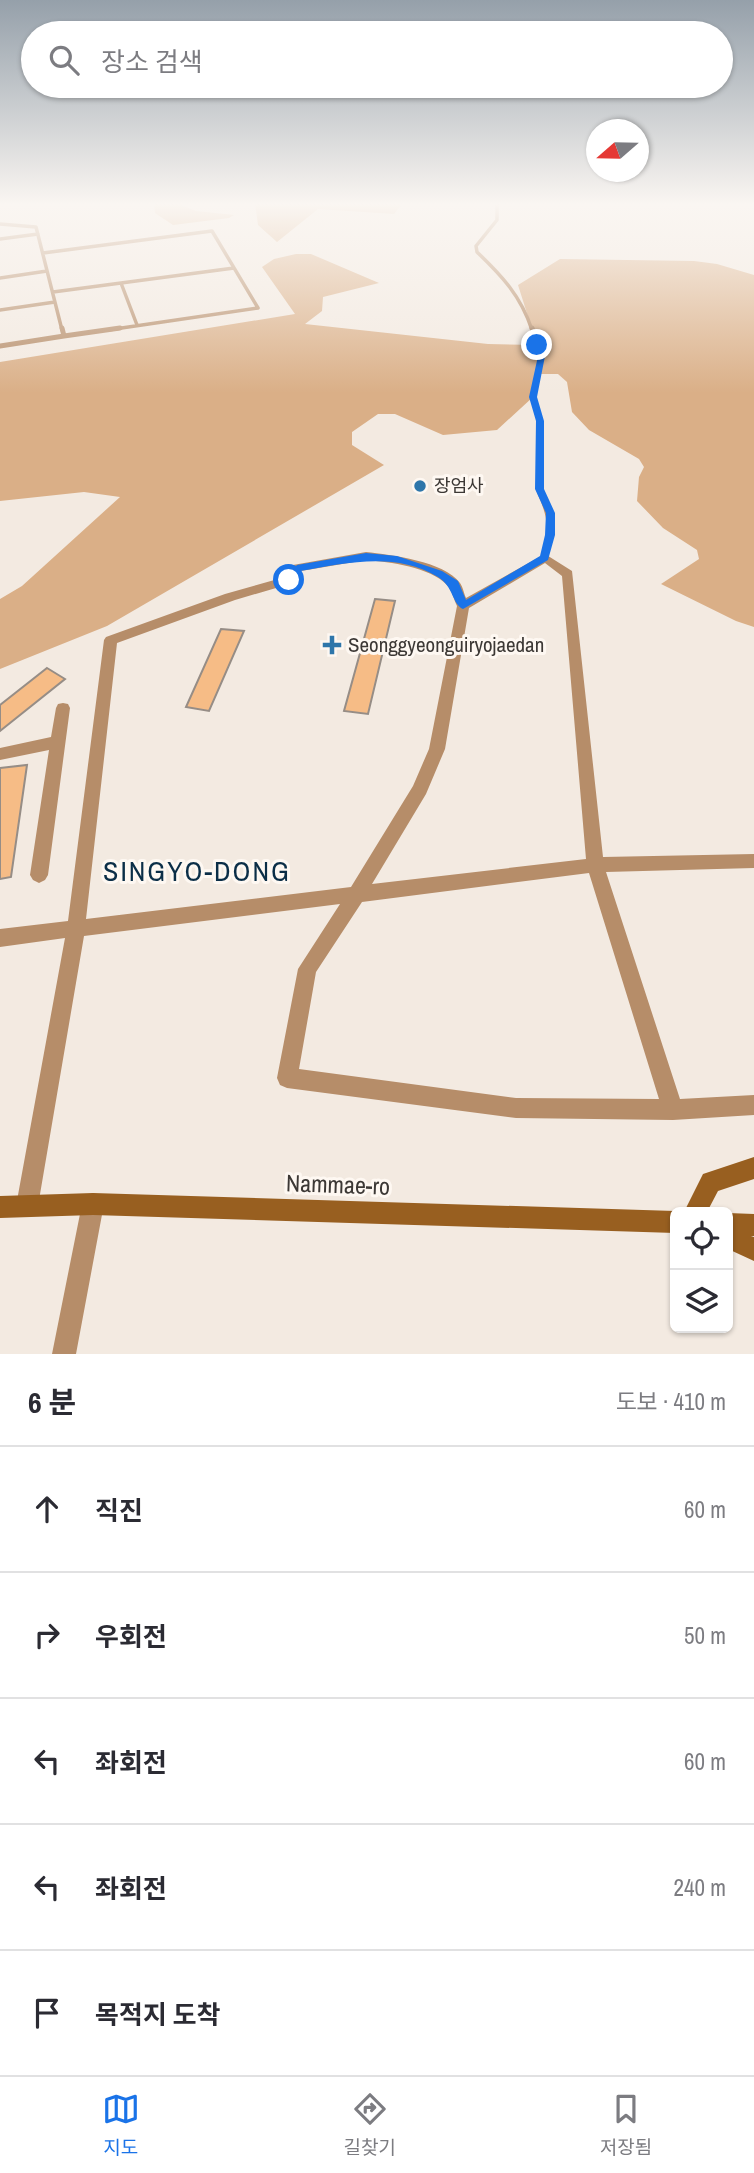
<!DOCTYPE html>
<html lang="ko">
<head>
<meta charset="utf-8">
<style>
  body { margin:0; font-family:"Archivo Narrow","Noto Sans KR",sans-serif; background:#f7f7f7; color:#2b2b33 }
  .controls { position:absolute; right:21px; bottom:21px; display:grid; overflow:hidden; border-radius:10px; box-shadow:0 2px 5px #0004 }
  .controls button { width:63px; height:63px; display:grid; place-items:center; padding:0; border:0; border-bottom:2px solid #e1e1e2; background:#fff; color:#2b2b33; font:35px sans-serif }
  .compass { position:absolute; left:586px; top:119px; width:63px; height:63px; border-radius:50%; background:#fff; box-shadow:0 2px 5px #0004; rotate:250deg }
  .stop { position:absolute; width:21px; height:21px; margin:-16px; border:5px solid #1a73e8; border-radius:50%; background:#fff }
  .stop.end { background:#1a73e8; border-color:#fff; box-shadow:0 2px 7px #0008 }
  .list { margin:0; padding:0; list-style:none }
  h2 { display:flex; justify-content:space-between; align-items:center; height:91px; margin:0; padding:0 28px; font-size:30px }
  h2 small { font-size:23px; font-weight:400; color:#7c7c81 }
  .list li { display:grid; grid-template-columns:46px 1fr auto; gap:21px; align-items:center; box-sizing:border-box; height:126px; padding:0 28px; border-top:2px solid #e1e1e2 }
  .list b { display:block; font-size:26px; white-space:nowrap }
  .list em { font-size:23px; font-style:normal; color:#7c7c81 }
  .icon { flex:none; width:38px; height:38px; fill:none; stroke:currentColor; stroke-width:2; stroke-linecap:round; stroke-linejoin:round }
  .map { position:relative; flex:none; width:754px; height:1354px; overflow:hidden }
  .search { position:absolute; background:#fff; box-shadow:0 2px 5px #0004; left:21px; right:21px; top:21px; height:77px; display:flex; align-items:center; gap:18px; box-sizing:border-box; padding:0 24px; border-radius:38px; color:#7c7c81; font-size:26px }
  .sheet { height:721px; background:#fff }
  nav { display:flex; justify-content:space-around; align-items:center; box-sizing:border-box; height:98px; border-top:2px solid #e1e1e2; background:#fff; font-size:19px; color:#7c7c81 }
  nav a { display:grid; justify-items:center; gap:4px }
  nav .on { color:#1a73e8 }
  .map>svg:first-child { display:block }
</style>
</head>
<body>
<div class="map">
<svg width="754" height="1354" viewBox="0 0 754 1354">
  <rect width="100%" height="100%" fill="#f3eae1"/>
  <path fill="#daaf87" d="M 154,203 L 176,203 L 196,211 L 234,215 L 229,218 L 173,225 L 155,213 Z
    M 255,203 L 403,203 L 394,214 L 318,209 L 277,242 L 258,225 Z
    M 296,254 L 311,254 L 379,283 L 323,297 L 322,311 L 305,324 L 488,344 L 537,345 L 518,285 L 560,259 L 694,261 L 717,264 L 754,275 L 754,627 L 736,621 L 661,584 L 699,559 L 697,550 L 663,528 L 637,501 L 639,477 L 644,467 L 639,459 L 589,430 L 572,412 L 567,382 L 558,374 L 538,374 L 533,397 L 497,430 L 443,435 L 395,414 L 378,414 L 352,432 L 352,445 L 384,465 L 107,626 L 0,669 L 0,599 L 22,586 L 120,497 L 84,492 L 0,501 L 0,362 L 295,314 L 262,267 L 274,259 Z"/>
  <path fill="#f6bc86" stroke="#968d86" stroke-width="2" d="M 375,599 L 395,601 L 368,714 L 344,711 Z
    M 221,629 L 244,631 L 209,711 L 186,707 Z
    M 47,668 L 65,679 L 0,731 L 0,705 Z
    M 27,765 L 11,877 L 0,879 L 0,768 Z"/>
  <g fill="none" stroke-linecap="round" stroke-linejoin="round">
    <path stroke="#b68d69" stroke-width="3.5" d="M 497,203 L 497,220 L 476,246 L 477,252 C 502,276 521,296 532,330
      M 0,224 L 36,227 L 62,330
      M 0,239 L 38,234
      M 43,253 L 212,231 L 258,308 L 108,330
      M 0,278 L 47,271
      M 121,283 L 234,268
      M 53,292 L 121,283 L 137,325
      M 0,310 L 55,302"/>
    <path stroke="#b68d69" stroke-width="5" d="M 532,328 L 541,357 L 533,397 L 540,421 L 541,494
      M 64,336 L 120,328
      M 0,346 L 64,336 L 62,328"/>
    <path stroke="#b68d69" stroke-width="6" d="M 540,492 C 553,520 551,529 545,558"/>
    <path fill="#b68d69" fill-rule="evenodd" d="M 366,552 C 391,555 444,561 460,583 C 463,587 464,594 466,598 L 545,554 L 572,571 L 603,857 L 754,854 L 754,868 L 606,872 L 680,1099 L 754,1095 L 754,1115 L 673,1120 L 516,1118 L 287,1088 L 280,1085 L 277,1078 L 298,969 L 340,904 L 84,936 L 38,1206 L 35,1214 L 27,1217 L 19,1214 L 16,1206 L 65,938 L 0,947 L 0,929 L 68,921 L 104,640 L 106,637 L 225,594 L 285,577 L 293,565 ZM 366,560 C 390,562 430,567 447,585 C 452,590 454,600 457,606 L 429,749 L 413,786 L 351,887 L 86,919 L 117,643 L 235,600 L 293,583 L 301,571 ZM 545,563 L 562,576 L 586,859 L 372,884 L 426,794 L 445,749 L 469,608 ZM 589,873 L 659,1099 L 516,1098 L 299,1069 L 316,972 L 362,902 Z
      M 63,703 L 68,704 L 70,708 L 48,875 L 45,880 L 39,883 L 33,880 L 30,875 L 49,750 L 0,760 L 0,748 L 51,737 L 56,708 L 58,704 Z
      M 93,1193 L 101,1196 L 104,1204 L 76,1354 L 52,1354 L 82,1204 L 85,1196 Z"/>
    <path fill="#985f20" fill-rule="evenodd" d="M 754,1157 L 754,1179 L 718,1191 L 707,1212 L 684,1212 L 703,1174 Z
      M 93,1193 L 675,1211 L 679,1212 L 675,1212 L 675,1233 L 93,1215 L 0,1218 L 0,1196 Z
      M 728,1213 L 754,1214 L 754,1236 L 751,1236 L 754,1237 L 754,1261 L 728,1249 Z"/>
  </g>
  <linearGradient id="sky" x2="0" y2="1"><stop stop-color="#95a0aa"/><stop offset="0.52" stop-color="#faf6f2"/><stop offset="1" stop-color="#faf6f2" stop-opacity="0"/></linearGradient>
  <rect width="754" height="393" fill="url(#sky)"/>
  <path fill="#1a73e8" d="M 535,343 L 540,343 L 545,356 L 537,397 L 544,421 L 544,489 L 555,513 L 555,535 L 548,560 L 463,609 C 452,604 454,587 438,577 C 395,551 346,563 300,571 L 292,583 L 285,583 L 285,578 L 297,565 L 366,553 L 397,556 L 442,571 L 458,581 L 466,600 L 540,556 L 545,535 L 546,513 L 535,489 L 536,421 L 529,397 L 538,356 Z"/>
  <g fill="#2e76aa" stroke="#fef8f2" stroke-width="2.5">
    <circle cx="420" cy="486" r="7"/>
    <path d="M328.5 634.5h7v7h7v7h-7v7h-7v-7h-7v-7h7z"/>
  </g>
  <g text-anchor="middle" stroke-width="6" stroke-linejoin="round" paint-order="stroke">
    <g font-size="18" fill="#3c3835" stroke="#fef8f2" text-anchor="start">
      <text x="434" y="492">장엄사</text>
    </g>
    <g font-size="21" fill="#3c3835" stroke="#fef8f2" text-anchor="start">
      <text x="348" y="652">Seonggyeonguiryojaedan</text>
    </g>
    <g font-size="24" fill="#3c3835" stroke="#fef8f2">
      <text transform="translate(338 1185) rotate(2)" y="8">Nammae-ro</text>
    </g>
    <g font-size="28" letter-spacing="2" fill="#0b2e47" stroke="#fef8f2">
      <text x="197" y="881">SINGYO-DONG</text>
    </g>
  </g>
</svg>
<div class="controls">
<button><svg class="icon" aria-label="locate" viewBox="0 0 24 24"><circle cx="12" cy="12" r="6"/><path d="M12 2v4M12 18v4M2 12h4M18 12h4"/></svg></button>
<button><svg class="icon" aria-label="layers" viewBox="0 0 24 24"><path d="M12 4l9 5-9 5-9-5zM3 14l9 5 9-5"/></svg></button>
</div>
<svg class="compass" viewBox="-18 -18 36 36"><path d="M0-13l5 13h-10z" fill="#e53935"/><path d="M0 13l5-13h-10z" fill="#7c7c81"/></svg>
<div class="stop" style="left:289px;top:580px"></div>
<div class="stop end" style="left:537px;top:345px"></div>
<div class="search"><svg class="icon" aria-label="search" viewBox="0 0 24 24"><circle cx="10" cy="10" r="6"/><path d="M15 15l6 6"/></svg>장소 검색</div>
</div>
<section class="sheet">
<h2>6 분<small>도보 · 410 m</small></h2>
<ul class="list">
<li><svg class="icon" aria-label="ahead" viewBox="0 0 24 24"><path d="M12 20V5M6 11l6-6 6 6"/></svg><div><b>직진</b></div><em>60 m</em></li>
<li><svg class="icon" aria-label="right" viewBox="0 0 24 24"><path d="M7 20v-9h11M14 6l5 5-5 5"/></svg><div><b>우회전</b></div><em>50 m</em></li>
<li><svg class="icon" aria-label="left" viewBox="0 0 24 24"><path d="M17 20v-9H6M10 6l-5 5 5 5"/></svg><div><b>좌회전</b></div><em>60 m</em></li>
<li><svg class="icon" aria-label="left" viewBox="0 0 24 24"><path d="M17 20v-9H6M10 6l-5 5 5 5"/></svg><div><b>좌회전</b></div><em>240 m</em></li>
<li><svg class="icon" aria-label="arrive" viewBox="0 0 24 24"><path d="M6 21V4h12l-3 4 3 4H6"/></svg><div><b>목적지 도착</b></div></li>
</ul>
</section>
<nav>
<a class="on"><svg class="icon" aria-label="map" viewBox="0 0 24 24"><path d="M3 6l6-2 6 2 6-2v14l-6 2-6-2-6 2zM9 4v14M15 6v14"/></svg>지도</a>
<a><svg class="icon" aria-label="directions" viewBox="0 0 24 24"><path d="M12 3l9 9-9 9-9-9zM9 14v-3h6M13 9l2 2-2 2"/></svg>길찾기</a>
<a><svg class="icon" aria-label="saved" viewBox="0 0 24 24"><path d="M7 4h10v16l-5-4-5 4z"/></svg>저장됨</a>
</nav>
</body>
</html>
